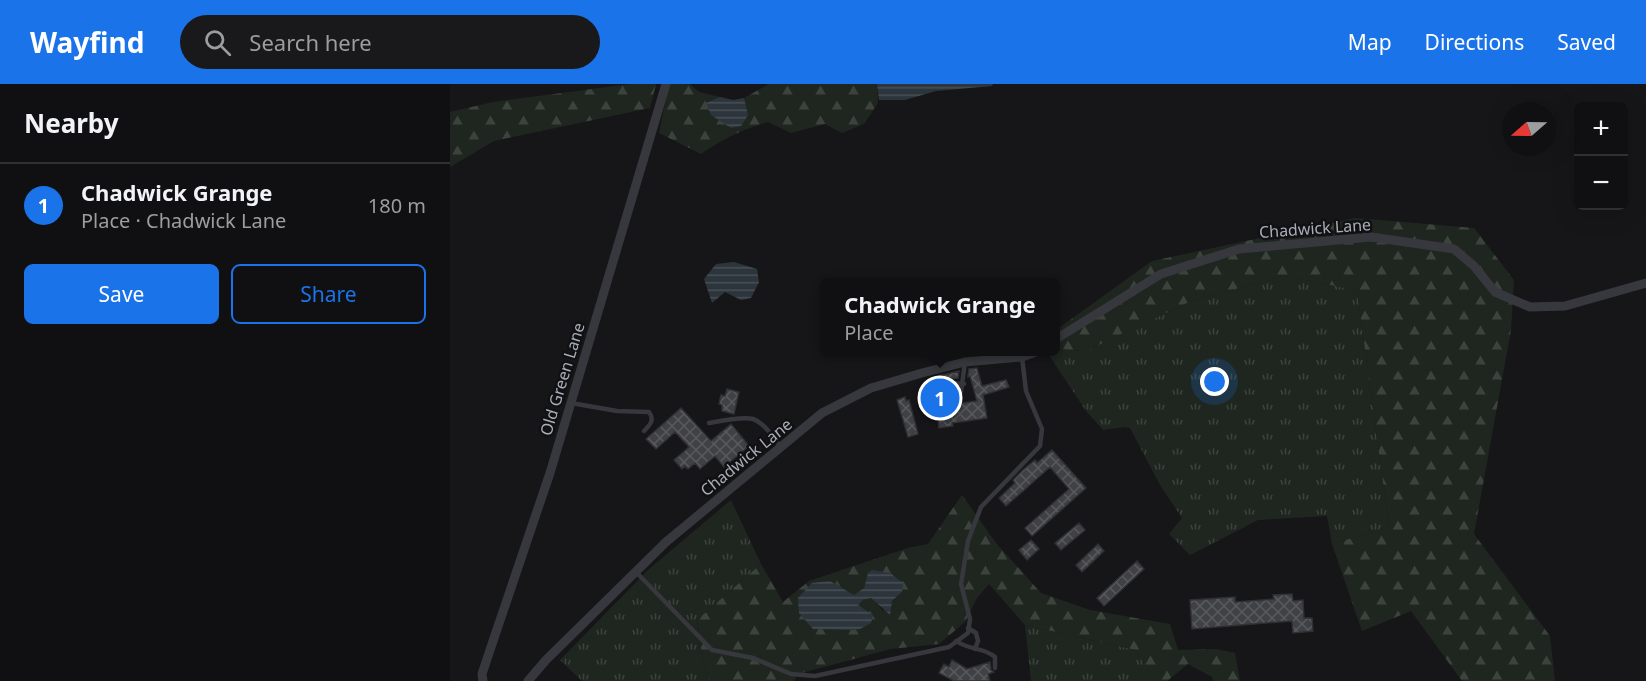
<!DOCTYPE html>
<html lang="en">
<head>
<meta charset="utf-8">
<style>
  body { margin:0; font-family:"Noto Sans",sans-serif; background:#19191b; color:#f1f3f6 }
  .controls { position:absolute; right:18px; top:18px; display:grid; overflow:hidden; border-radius:9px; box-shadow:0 6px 24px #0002 }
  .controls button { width:54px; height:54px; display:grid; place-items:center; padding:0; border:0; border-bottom:2px solid #303032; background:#101012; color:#f1f3f6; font:30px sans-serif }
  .compass { position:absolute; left:1052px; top:18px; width:54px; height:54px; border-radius:50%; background:#101012; box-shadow:0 6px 24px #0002; rotate:250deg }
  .you { position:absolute; left:765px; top:298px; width:21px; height:21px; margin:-15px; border:4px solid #fff; border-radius:50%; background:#1a73e8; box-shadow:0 0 0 9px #1a73e833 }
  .badge { display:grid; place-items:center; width:39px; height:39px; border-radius:50%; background:#1a73e8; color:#fff; font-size:20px; font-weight:700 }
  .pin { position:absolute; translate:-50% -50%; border:3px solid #fff; box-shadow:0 2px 6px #0006 }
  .popup { position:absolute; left:370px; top:194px; width:240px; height:78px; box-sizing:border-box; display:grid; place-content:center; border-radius:9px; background:#101012; filter:drop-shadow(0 2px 4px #0005); font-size:20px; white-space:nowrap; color:#9c9d9f }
  .popup b { font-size:22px; color:#f1f3f6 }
  .popup::after { content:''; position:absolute; left:50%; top:100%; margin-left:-12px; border:12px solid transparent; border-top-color:#101012 }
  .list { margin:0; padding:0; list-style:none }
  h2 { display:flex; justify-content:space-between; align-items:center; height:78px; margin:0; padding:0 24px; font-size:26px }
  h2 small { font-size:20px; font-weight:400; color:#9c9d9f }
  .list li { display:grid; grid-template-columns:39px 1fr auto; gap:18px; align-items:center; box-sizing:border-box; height:84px; padding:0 24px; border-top:2px solid #303032 }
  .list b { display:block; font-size:22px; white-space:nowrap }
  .list p { margin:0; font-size:20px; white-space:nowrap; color:#9c9d9f }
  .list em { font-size:20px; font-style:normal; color:#9c9d9f }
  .actions { display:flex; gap:12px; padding:18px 24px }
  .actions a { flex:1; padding:14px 0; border:2px solid #1a73e8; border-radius:9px; text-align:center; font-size:21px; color:#1a73e8 }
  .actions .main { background:#1a73e8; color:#fff }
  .icon { flex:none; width:33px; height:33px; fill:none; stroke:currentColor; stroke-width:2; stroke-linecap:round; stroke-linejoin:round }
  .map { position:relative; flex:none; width:1196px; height:597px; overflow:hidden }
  header { display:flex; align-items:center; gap:36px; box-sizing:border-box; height:84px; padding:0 30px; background:#1a73e8; color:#fff }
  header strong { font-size:28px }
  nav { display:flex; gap:33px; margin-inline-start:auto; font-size:21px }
  .search { width:420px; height:54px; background:#19191b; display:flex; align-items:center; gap:15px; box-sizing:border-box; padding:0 21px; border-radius:33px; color:#9c9d9f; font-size:22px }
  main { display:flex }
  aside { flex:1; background:#101012 }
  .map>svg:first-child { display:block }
</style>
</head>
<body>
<header>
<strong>Wayfind</strong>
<div class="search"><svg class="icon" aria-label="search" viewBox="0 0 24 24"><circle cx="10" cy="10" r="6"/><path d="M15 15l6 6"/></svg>Search here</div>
<nav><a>Map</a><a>Directions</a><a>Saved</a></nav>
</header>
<main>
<aside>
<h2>Nearby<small></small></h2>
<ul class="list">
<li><span class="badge">1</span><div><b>Chadwick Grange</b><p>Place · Chadwick Lane</p></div><em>180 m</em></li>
</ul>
<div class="actions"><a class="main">Save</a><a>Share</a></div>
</aside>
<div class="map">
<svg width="1196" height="597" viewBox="0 0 1196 597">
  <defs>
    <pattern id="grass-tufts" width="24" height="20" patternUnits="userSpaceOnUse" patternTransform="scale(1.5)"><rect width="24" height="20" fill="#1e261f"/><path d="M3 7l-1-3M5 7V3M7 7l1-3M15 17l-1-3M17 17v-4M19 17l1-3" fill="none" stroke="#3c433d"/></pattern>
    <pattern id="forest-firs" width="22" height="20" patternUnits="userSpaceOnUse" patternTransform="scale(1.5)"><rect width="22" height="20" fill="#1e261f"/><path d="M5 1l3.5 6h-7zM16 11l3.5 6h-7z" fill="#3c433d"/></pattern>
    <pattern id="water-rules" width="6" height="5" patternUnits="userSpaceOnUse" patternTransform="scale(1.5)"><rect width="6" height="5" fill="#2c353c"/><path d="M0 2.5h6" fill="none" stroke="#485056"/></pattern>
    <pattern id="building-cross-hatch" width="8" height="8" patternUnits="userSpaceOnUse" patternTransform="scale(1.5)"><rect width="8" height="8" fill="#404145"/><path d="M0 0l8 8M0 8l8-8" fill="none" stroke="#595a5e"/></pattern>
  </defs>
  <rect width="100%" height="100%" fill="#161618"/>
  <path fill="url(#grass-tufts)" d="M 833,192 L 907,206 L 939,443 L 882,460 L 877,432 L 808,436 L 740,471 L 719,450 L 732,434 L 710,401 L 680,344 L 675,343 L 653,346 L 636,327 L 597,268 L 606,268 L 606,265 L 636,267 L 741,217 Z
    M 281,416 L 311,480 L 247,536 L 252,571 L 260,597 L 132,597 L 110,576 L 199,485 Z
    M 575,541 L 686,566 L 704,597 L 581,597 Z"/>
  <path fill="url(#forest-firs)" fill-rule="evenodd" d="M 180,0 L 206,0 L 200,24 L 44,57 L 0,83 L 0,28 L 43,18 Z
    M 219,0 L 240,0 L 249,8 L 283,16 L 294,14 L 319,0 L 427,0 L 428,19 L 414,40 L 392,49 L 375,40 L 341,49 L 318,38 C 293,45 272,55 251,70 L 209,49 Z
    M 905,134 L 1024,144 L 1064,196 L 1061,246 L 1024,450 L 1100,552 L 1105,597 L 1012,597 L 961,527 L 912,547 L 882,460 L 939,443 L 907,206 L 833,192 L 741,217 L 636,267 L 606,265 L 606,246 L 702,177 Z
    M 512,411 L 546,459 L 591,509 L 640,526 L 720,540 L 728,566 L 766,565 L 785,569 L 790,597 L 763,597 L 762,593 L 738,580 L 717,597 L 704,597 L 686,566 L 575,541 L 539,500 L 527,514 L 515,538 L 489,560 L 441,565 L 348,590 L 344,597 L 260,597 L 252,571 L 247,536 L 311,480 L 333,518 L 359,497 L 458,464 L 478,460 ZM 418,490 L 452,508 L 433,527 L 422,514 L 413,516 L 407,521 L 423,531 L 410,545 L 363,545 L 380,497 L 404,511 L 414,504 Z"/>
  <path fill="url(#water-rules)" d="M 427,0 L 543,0 L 542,2 L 486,7 L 455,16 L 429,16 Z
    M 270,13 L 283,16 L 294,14 L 298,31 L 291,42 L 281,44 L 261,31 L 256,19 Z
    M 284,178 L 307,185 L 309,198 L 301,214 L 291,216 L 275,208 L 262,219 L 254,195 L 266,180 Z
    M 422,486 L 440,489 L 453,499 L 452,508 L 442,517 L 440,531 L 421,514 L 413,516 L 408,521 L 423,531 L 421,539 L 410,545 L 404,546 L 363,545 L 349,529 L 348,514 L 362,499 L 380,497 L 404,511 L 414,504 L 418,489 Z"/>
  <path fill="url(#building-cross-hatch)" stroke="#303034" stroke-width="1.5" d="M 527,284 L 532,302 L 556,296 L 559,303 L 533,311 L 537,334 L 502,339 L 503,342 L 489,344 L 485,310 L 492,309 L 494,315 L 505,316 L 505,320 L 527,317 L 520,292 L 518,293 L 519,285 Z
    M 509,287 L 508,294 L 485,297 L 484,293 Z
    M 277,305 L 289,308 L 284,330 L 272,327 L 272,321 L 269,320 L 271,311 L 275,312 Z
    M 455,313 L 456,317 L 459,316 L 468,350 L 458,353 L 447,316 Z
    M 231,324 L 261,357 L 281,340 L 299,362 L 274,383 L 265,372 L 250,385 L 245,379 L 238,385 L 235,382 L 232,385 L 224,376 L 239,363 L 225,348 L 206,365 L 196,355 Z
    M 602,366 L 636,404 L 582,452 L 575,444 L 619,405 L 600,383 L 556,422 L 549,414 L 565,399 L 563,396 L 573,386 L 585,376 L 587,379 Z
    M 629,439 L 635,446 L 611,466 L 605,459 Z
    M 581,456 L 589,465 L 577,476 L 569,466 Z
    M 648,460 L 654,467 L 632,488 L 626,481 Z
    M 687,477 L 694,485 L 654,522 L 647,514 Z
    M 842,510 L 843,517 L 853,516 L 854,534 L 862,534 L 863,547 L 843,549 L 842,537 L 742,545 L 740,516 L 785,513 L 785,518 L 824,515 L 823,511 Z
    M 502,576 L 517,585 L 540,578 L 541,586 L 544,588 L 538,590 L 540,597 L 504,597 L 489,589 L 494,580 L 499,583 Z"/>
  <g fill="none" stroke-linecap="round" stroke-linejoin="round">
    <path stroke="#37383d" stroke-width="4.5" d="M 514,300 L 501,299 L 496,307 L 500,311 L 506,312 L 511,308 L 515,278
      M 121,319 L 167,327 L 199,328 C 205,336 200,341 194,347
      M 259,339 C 270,337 293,332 303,335 C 315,339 324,355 331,363
      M 186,488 L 262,566 L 303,574 L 341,590 L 365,592 L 499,563 L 518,549 L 520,535 L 511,500 L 518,457 L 531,423 L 590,362 L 592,345 L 576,307 L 572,273
      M 518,544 L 526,549 L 528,557 L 525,565
      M 506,557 C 521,567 534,563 545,573 L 545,584"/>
    <path stroke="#37383d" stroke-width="9" d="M 606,255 L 711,190 L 789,165 L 921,153 L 1004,165 L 1024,182 L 1045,208 L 1080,223 L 1115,222 L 1196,199
      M 33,597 L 32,590 L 41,563 L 100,389 L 216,0
      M 78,597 L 96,576 L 216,458 L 372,329 L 421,304 L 472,289 L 515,278 L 572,273 L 586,268"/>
  </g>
  <g text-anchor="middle" stroke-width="5" stroke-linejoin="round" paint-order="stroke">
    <g font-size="16" fill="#a8adb8" stroke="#111113">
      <text transform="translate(865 144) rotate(-4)" y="6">Chadwick Lane</text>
      <text transform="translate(112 295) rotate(-73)" y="6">Old Green Lane</text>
      <text transform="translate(296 373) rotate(-39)" y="6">Chadwick Lane</text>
    </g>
  </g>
</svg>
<div class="controls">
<button>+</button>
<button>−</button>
</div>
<svg class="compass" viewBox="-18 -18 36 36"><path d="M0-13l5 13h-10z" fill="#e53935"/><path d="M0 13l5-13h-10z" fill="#9c9d9f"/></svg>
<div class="you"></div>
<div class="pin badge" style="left:490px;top:314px">1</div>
<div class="popup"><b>Chadwick Grange</b>Place</div>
</div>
</main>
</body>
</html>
